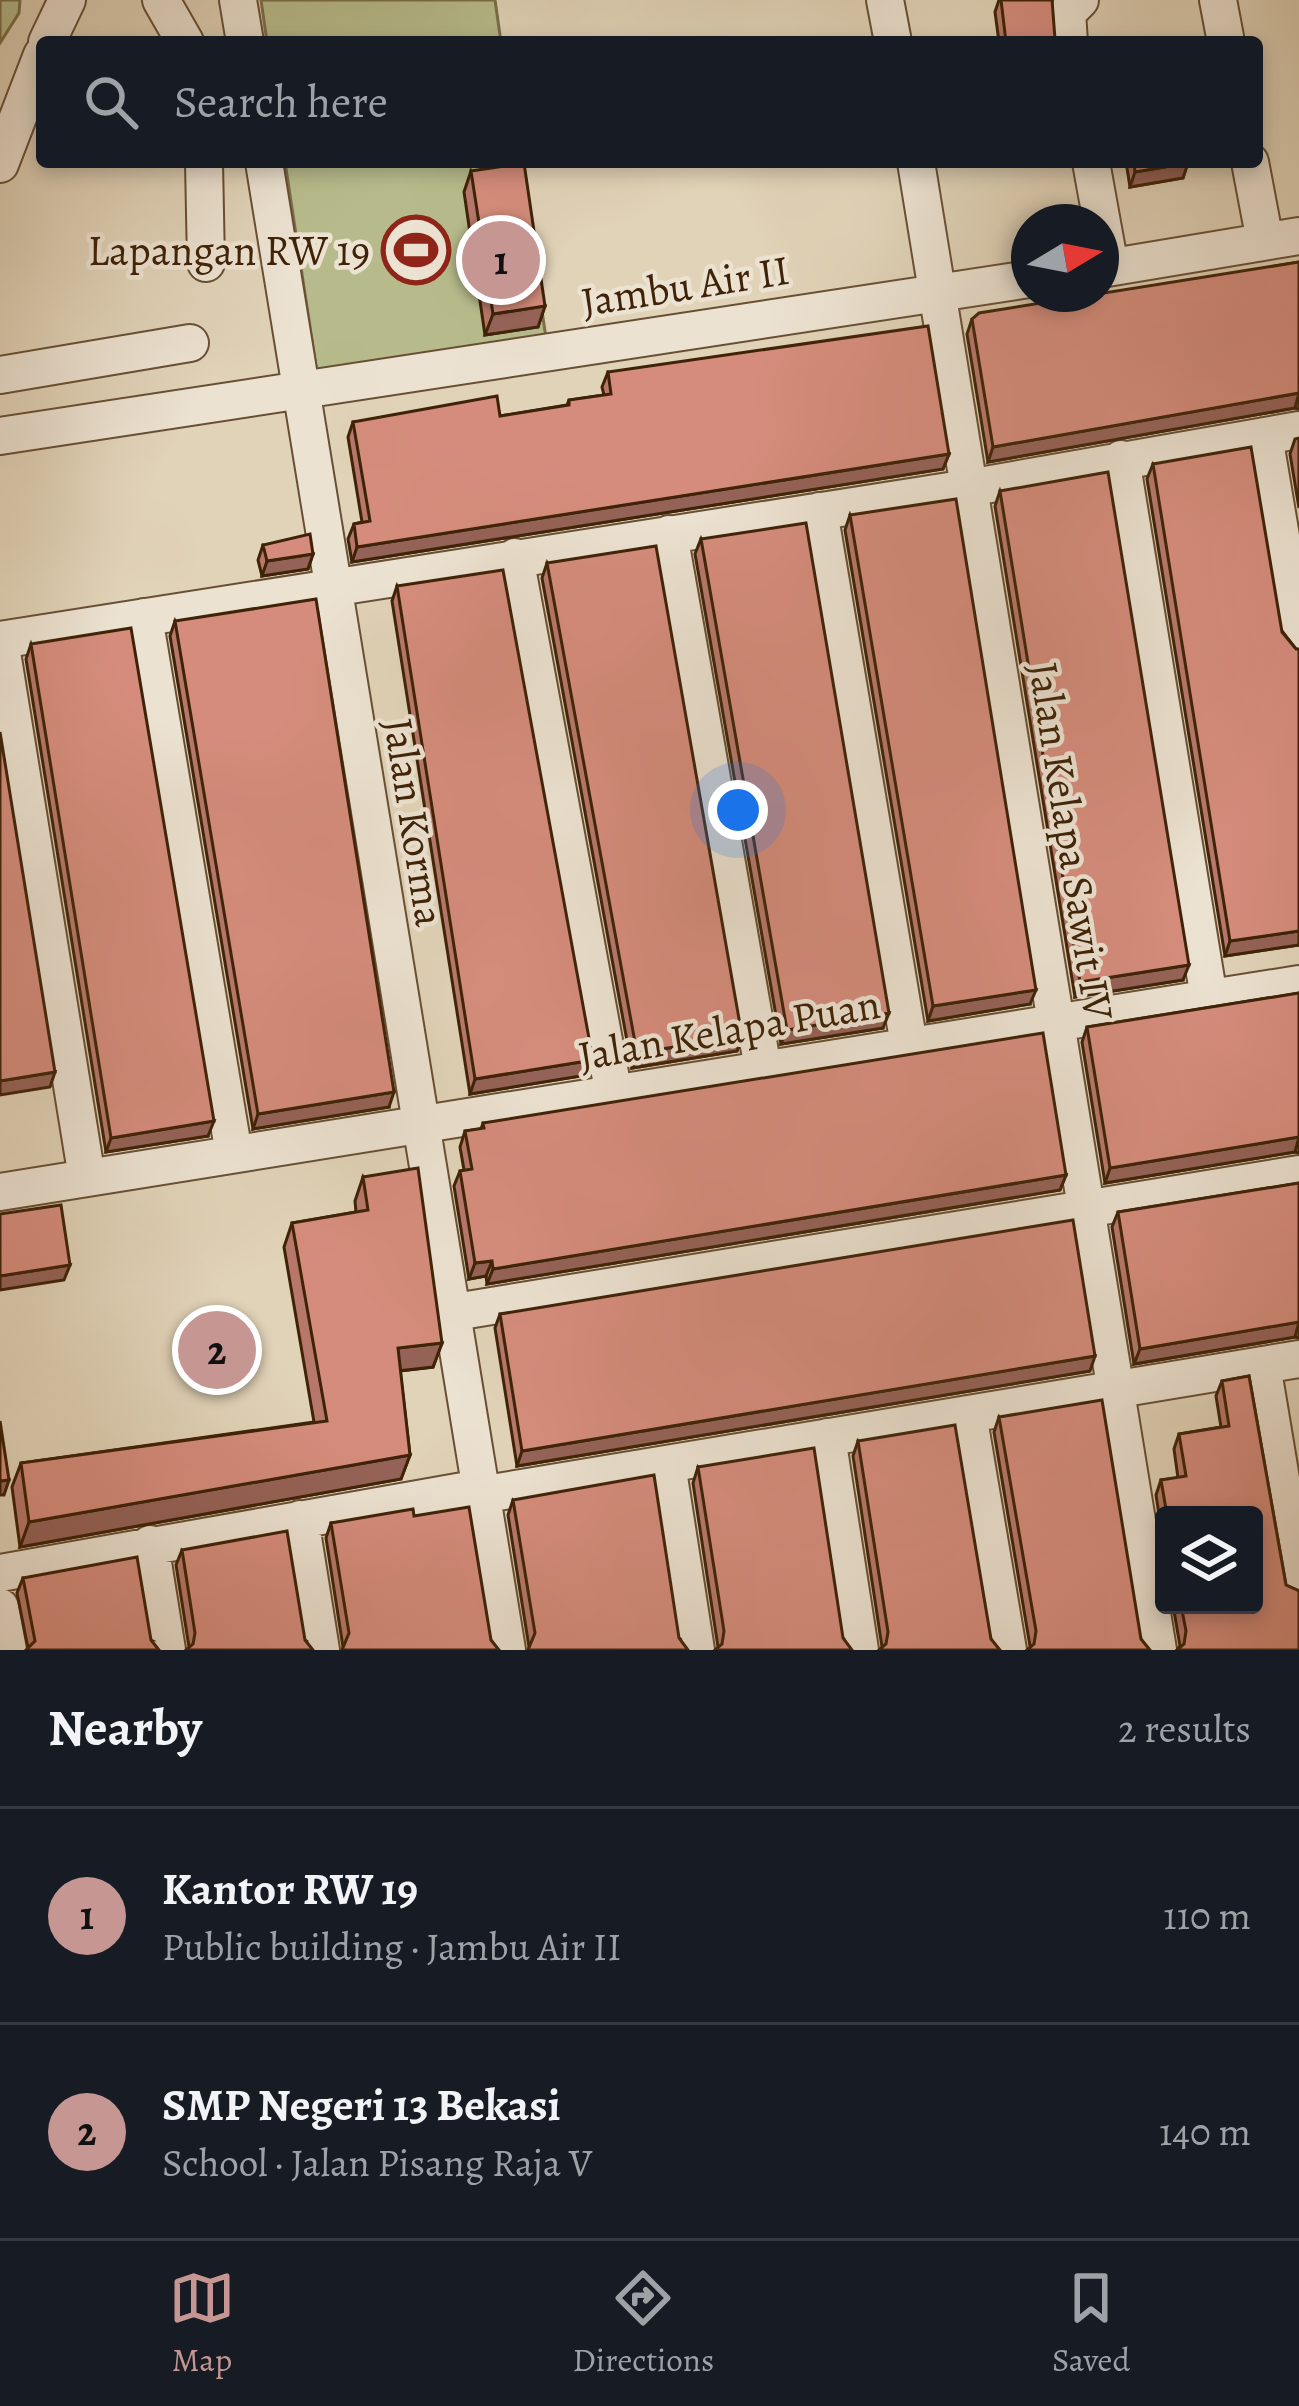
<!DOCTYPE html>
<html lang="en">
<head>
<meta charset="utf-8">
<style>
  body { margin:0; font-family:Alegreya,serif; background:#242831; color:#f1f3f6 }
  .controls { position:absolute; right:36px; bottom:36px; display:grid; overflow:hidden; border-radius:12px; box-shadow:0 6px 18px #0003 }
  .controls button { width:108px; height:108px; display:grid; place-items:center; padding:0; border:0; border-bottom:3px solid #363941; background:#171b24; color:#f1f3f6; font:60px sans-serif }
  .compass { position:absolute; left:1011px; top:204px; width:108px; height:108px; border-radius:50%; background:#171b24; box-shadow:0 6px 18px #0003; rotate:80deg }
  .you { position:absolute; left:738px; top:810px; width:42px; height:42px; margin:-30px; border:9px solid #fff; border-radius:50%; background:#1a73e8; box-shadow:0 0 0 18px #1a73e833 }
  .badge { display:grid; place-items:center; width:78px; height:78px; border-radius:50%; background:#c59692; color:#111; font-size:39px; font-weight:700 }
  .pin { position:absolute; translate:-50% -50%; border:6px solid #fff; box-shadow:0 3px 12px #0006 }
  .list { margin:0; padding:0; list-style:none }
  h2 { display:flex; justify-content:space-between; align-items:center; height:156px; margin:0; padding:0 48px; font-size:51px }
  h2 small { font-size:39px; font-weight:400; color:#9ea1a6 }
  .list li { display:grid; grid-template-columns:78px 1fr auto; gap:36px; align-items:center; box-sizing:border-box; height:216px; padding:0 48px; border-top:3px solid #363941 }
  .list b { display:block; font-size:45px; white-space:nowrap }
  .list p { margin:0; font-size:39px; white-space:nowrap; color:#9ea1a6 }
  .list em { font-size:39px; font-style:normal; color:#9ea1a6 }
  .icon { flex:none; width:66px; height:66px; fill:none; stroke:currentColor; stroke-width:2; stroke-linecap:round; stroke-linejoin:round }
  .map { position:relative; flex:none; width:1299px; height:1650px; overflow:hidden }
  .search { position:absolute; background:#171b24; box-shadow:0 6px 18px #0003; left:36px; right:36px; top:36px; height:132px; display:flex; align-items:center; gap:30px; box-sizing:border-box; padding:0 42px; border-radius:12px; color:#9ea1a6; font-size:45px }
  .sheet { height:588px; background:#171b24 }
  nav { display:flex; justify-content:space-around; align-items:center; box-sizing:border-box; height:168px; border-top:3px solid #363941; background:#171b24; font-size:33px; color:#9ea1a6 }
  nav a { display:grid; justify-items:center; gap:6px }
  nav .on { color:#c59692 }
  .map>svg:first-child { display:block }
</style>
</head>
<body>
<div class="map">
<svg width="1299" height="1650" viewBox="0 0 1299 1650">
  <rect width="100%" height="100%" fill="#e1d3b8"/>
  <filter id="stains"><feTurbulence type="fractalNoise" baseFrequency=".00167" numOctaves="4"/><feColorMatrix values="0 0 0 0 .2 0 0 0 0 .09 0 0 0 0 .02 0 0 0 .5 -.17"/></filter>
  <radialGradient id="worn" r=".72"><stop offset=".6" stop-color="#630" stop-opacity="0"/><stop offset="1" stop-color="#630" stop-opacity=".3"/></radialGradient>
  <path fill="#b7bb8c" stroke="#7b6f4a" stroke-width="3" d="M 0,0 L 20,0 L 19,13 L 0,43 Z
    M 261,0 L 495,0 L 501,42 L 267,42 Z
    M 285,162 L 520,162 L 546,338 L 317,373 Z"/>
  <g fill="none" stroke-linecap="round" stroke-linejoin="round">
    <defs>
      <path id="minor" d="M 161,0 L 185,42
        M 238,0 L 245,42
        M 885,0 L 893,42
        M 1218,0 L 1226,42
        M 47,42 L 67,0
        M 1069,42 L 1067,13 L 1080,0
        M 204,162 L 206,263
        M 264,162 L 507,1650
        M 916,162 L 1158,1650
        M 1091,162 L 1110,267
        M 1250,162 L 1265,241
        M 0,164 L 42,55
        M 1101,269 L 1299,236
        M 0,375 L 190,343
        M 0,436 L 1029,279
        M 1264,436 L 1299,643
        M 1121,459 L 1209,998
        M 819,511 L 909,1045
        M 669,534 L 763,1069
        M 515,557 L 614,1095
        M 144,617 L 234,1154
        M 0,640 L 968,488 L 1299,430
        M 0,640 L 87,1178
        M 0,1192 L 1299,984
        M 449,1313 L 1299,1174
        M 1262,1365 L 1299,1587
        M 968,1414 L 1008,1650
        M 827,1437 L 860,1650
        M 667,1464 L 696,1650
        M 480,1495 L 1299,1359
        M 300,1519 L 321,1650
        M 150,1544 L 167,1650
        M 0,1573 L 480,1488
        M 0,1607 L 8,1650"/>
    </defs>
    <use href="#minor" stroke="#684f34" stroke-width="40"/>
    <use href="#minor" stroke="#ece2d1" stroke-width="36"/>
  </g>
  <path fill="#b7786b" stroke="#3f2308" stroke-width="3" d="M 999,0 L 1052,0 L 1054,42 L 999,42 L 995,12 Z
    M 1126,162 L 1188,162 L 1183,178 L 1130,187 Z
    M 471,171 L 545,306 L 538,327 L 485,335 L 464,192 Z
    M 1299,262 L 1299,409 L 1295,408 L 988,462 L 967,334 L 972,319 Z
    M 608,372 L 949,454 L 943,469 L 352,562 L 348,539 L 354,524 L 362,522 L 348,437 L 353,422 L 500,416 L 567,405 L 569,400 L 604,395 L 602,387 Z
    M 1299,438 L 1299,508 L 1290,454 L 1295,439 Z
    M 1153,464 L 1296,649 L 1299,945 L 1225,956 L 1147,479 Z
    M 1000,491 L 1183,980 L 1075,997 L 995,506 Z
    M 850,515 L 1030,1004 L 928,1021 L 845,530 Z
    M 701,539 L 883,1028 L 781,1044 L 695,554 Z
    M 263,545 L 313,554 L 308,569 L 262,576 L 258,560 Z
    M 547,563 L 742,1036 L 737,1051 L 632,1068 L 542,578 Z
    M 397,586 L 593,1060 L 587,1075 L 470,1094 L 392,601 Z
    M 175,621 L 389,1107 L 253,1129 L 170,636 Z
    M 31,644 L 208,1136 L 106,1152 L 26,659 Z
    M 1299,993 L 1299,1153 L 1295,1152 L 1105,1183 L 1082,1042 L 1087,1027 Z
    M 483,1123 L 1066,1175 L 1060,1190 L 487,1284 L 486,1276 L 469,1279 L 454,1186 L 460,1171 L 464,1170 L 460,1147 L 465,1131 L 481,1129 Z
    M 363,1177 L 442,1343 L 433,1367 L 400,1371 L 410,1455 L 401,1479 L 20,1547 L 12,1487 L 21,1463 L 314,1422 L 284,1247 L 292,1223 L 356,1212 L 355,1201 Z
    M 1299,1183 L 1299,1338 L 1295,1337 L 1134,1364 L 1112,1227 L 1118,1212 Z
    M 500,1314 L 1090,1371 L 517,1466 L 495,1328 Z
    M 1249,1376 L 1286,1585 L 1299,1591 L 1299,1650 L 1177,1650 L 1180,1646 L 1173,1605 L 1254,1605 L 1254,1515 L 1164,1515 L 1164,1547 L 1156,1495 L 1161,1480 L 1178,1478 L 1174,1449 L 1179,1434 L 1221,1427 L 1216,1396 L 1222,1381 Z
    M 999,1417 L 1141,1639 L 1030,1646 L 994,1432 Z
    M 858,1441 L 991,1639 L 882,1647 L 853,1456 Z
    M 698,1467 L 843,1638 L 718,1647 L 693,1483 Z
    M 513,1500 L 679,1638 L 529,1647 L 508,1515 Z
    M 414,1516 L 491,1640 L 343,1647 L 326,1538 L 331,1523 Z
    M 182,1550 L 305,1640 L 189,1647 L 176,1565 Z
    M 23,1578 L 151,1640 L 28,1648 L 17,1593 Z"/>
  <path fill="#956257" stroke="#3f2308" stroke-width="3" d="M 1188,163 L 1183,178 L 1130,187 L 1135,172 Z
    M 545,306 L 538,327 L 485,335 L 493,314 Z
    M 1299,393 L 1295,408 L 988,462 L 993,447 Z
    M 949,454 L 943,469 L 352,562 L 357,547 Z
    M 313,554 L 308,569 L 262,576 L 267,561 Z
    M 1299,931 L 1299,945 L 1225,956 L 1230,941 Z
    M 1189,965 L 1183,980 L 1075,997 L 1080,982 Z
    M 1036,990 L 1030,1004 L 928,1021 L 933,1006 Z
    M 889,1013 L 883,1028 L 781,1044 L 787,1030 Z
    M 742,1036 L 737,1051 L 632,1068 L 637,1053 Z
    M 593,1060 L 587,1075 L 470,1094 L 475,1079 Z
    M 55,1072 L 50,1087 L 0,1095 L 0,1081 Z
    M 394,1092 L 389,1107 L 253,1129 L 258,1114 Z
    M 214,1121 L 208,1136 L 106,1152 L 111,1138 Z
    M 1299,1137 L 1295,1152 L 1105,1183 L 1110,1168 Z
    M 1066,1175 L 1060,1190 L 487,1284 L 493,1269 Z
    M 492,1261 L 486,1276 L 469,1279 L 475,1263 Z
    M 70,1265 L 64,1280 L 0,1290 L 0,1276 Z
    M 1299,1322 L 1295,1337 L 1134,1364 L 1140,1349 Z
    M 442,1343 L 433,1367 L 389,1372 L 398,1348 Z
    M 1095,1356 L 1090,1371 L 517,1466 L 522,1451 Z
    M 410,1455 L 401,1479 L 20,1547 L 29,1522 Z
    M 9,1480 L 4,1495 L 0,1495 L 0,1481 Z"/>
  <path fill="#d58c7c" stroke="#3f2308" stroke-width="3" d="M 1001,0 L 1052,0 L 1055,39 L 1032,42 L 1006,42 Z
    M 1134,162 L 1188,162 L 1188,163 L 1135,172 Z
    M 524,163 L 545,306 L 493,314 L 471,171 Z
    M 1299,262 L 1299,393 L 993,447 L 972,319 L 979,313 Z
    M 928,326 L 949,454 L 357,547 L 354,524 L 370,521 L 353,422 L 497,396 L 500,416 L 569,405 L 569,400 L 611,394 L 608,372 Z
    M 1251,447 L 1282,632 L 1296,649 L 1299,649 L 1299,931 L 1230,941 L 1153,464 Z
    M 1108,472 L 1189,965 L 1080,982 L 1000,491 Z
    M 956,499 L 1036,990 L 933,1006 L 850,515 Z
    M 806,523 L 889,1013 L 787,1030 L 701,539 Z
    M 310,534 L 313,554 L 267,561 L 263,545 Z
    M 656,546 L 742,1036 L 637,1053 L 547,563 Z
    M 503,570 L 593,1060 L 475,1079 L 397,586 Z
    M 316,599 L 394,1092 L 258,1114 L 175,621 Z
    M 131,628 L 214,1121 L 111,1138 L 31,644 Z
    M 0,732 L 55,1072 L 0,1081 Z
    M 1299,993 L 1299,1137 L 1110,1168 L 1087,1027 Z
    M 1043,1033 L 1066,1175 L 493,1269 L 492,1261 L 475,1263 L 460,1171 L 472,1169 L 465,1131 L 484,1128 L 483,1123 Z
    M 418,1168 L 442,1343 L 398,1348 L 410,1455 L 29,1522 L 21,1463 L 327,1421 L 292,1223 L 368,1210 L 363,1177 Z
    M 1299,1183 L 1299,1322 L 1140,1349 L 1118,1212 Z
    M 61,1205 L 70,1265 L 0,1276 L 0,1214 Z
    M 1073,1220 L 1095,1356 L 522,1451 L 500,1314 Z
    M 1249,1376 L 1286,1585 L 1299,1591 L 1299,1650 L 1177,1650 L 1184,1644 L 1186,1631 L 1181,1605 L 1254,1605 L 1254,1515 L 1167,1515 L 1161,1480 L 1186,1476 L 1179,1434 L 1229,1426 L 1222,1381 Z
    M 1102,1400 L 1141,1639 L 1150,1650 L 1027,1650 L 1034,1644 L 1036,1631 L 999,1417 Z
    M 0,1421 L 9,1480 L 0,1481 Z
    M 955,1425 L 991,1639 L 1000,1650 L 879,1650 L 886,1644 L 888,1632 L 858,1441 Z
    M 814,1448 L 843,1638 L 852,1650 L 715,1650 L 722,1644 L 724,1631 L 698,1467 Z
    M 654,1475 L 679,1638 L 688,1650 L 528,1650 L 535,1633 L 513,1500 Z
    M 469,1507 L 491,1640 L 499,1650 L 342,1650 L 349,1633 L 331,1523 L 413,1509 L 414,1516 Z
    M 287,1531 L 305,1640 L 313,1650 L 186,1650 L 193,1644 L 195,1633 L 182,1550 Z
    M 137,1557 L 151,1640 L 159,1650 L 26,1650 L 35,1641 L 23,1578 Z"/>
  <defs>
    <symbol id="stadium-ring" viewBox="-11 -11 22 22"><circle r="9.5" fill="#ece2d1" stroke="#8f2418" stroke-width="1.5"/><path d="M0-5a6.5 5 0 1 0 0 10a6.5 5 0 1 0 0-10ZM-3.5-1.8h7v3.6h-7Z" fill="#8f2418"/></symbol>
  </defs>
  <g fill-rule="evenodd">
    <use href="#stadium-ring" x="378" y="212" width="76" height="76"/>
  </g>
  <g text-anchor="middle" stroke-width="9" stroke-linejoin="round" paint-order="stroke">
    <g font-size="42" fill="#3f2308" stroke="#ece2d1" text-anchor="end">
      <text x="370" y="265">Lapangan RW 19</text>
    </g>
    <g font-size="42" fill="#3f2308" stroke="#ece2d1">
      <text transform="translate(685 285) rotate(-9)" y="15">Jambu Air II</text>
      <text transform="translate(415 822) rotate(81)" y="15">Jalan Korma</text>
      <text transform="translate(1072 841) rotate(81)" y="15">Jalan Kelapa Sawit IV</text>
      <text transform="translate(729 1029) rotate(-10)" y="15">Jalan Kelapa Puan</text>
    </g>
  </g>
  <rect width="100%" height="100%" filter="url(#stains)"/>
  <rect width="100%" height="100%" fill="url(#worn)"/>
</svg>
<div class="controls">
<button><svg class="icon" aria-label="layers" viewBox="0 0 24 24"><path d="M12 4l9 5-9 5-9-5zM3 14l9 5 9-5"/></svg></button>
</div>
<svg class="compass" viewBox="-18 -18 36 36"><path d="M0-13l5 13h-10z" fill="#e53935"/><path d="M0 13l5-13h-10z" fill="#9ea1a6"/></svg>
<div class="you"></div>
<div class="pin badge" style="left:501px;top:260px">1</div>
<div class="pin badge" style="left:217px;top:1350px">2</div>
<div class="search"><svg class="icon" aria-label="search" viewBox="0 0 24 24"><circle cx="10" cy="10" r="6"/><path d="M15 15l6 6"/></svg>Search here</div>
</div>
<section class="sheet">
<h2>Nearby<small>2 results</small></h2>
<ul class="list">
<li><span class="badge">1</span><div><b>Kantor RW 19</b><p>Public building · Jambu Air II</p></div><em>110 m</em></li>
<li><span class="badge">2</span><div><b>SMP Negeri 13 Bekasi</b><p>School · Jalan Pisang Raja V</p></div><em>140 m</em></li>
</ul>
</section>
<nav>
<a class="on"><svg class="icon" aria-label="map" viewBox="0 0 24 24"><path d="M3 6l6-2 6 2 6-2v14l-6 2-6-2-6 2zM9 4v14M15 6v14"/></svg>Map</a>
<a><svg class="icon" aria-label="directions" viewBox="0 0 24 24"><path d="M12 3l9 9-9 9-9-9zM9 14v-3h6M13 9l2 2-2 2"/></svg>Directions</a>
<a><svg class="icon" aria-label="saved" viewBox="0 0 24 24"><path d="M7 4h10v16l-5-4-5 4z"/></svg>Saved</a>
</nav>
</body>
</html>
